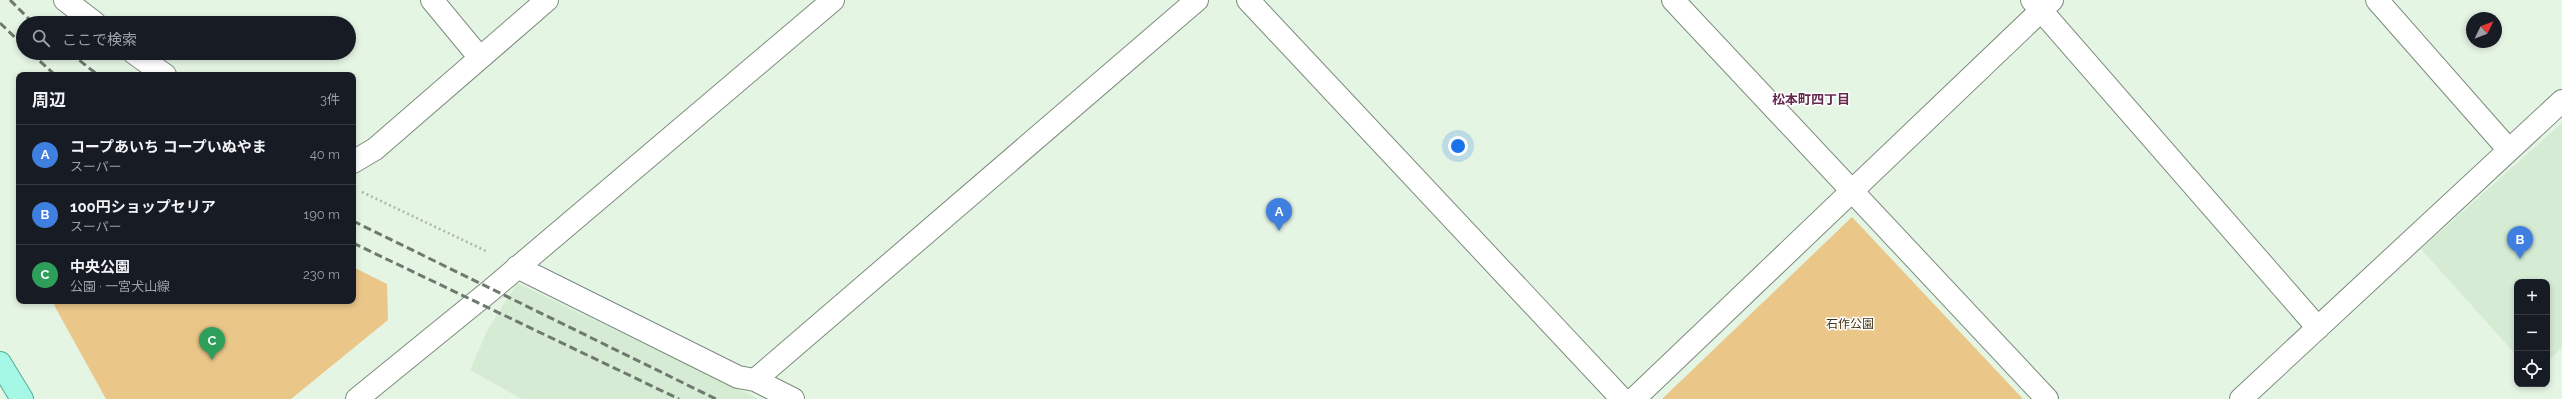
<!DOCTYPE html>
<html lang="ja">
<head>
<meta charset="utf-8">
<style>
  body { margin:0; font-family:Raleway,"Noto Sans JP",sans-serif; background:#20242c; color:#f1f3f6 }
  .controls { position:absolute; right:12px; bottom:12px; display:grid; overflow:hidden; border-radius:8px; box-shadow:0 2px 6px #0003 }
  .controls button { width:36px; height:36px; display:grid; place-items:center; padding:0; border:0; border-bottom:1px solid #363941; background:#171b24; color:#f1f3f6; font:20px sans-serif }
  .compass { position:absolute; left:2466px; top:12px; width:36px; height:36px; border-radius:50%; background:#171b24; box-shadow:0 2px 6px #0003; rotate:47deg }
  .you { position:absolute; left:1458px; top:146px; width:14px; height:14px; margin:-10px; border:3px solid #fff; border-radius:50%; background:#1a73e8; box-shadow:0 0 0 6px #1a73e833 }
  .badge { display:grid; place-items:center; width:26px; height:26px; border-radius:50%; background:#c24798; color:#fff; font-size:13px; font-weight:700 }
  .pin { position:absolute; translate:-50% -33px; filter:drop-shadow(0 1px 2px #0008) }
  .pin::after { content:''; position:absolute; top:21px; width:14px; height:12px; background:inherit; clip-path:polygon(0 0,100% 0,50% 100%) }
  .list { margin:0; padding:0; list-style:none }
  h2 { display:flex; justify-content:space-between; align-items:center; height:52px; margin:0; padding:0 16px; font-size:17px }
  h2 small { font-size:13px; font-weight:400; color:#9ea1a6 }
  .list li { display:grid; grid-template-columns:26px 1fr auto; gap:12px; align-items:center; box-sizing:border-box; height:60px; padding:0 16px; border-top:1px solid #363941 }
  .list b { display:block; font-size:15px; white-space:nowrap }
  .list p { margin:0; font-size:13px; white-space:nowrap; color:#9ea1a6 }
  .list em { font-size:13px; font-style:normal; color:#9ea1a6 }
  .icon { flex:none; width:22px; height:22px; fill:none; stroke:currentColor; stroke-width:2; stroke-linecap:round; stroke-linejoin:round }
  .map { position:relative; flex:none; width:2562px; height:399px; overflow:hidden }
  .search { position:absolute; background:#171b24; box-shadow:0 2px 6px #0003; left:16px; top:16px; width:340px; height:44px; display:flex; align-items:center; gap:10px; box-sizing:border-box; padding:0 14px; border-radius:22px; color:#9ea1a6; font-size:15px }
  .panel { position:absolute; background:#171b24; box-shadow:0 2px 6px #0003; left:16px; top:72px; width:340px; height:232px; border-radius:8px }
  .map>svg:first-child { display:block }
</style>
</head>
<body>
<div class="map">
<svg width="2562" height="399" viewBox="0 0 2562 399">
  <rect width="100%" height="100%" fill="#e5f5e4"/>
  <path fill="#d5ebd4" d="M 2562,123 L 2562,348 L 2547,362 L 2547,282 L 2517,282 L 2517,356 L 2421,249 Z
    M 517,283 L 759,399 L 522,399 L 470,370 L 487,331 Z"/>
  <path fill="#eac688" d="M 1852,217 L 2023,399 L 1662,399 Z
    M 353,267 L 387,284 L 388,320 L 291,399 L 106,399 L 54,305 L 59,301 L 353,301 Z"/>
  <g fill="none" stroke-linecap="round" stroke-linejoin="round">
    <defs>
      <path id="minor" d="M 65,0 L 95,23
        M 432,0 L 480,58
        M 1248,0 L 1622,399
        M 1673,0 L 2047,399
        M 2032,0 L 2318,328
        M 2377,0 L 2509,150
        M 134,53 L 165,75
        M 353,162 L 375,149 L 547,0
        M 517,267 L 738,377 L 755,380 L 793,399
        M 755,380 L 1197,0
        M 357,399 L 491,290 L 833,0
        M 1634,399 L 2052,0
        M 2241,399 L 2562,101"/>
      <path id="major" d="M 0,363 L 22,399"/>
    </defs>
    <use href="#minor" stroke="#7d8c7d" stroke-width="24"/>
    <use href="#major" stroke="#52ae98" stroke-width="24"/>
    <path stroke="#abb8aa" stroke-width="2.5" stroke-dasharray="2 3" stroke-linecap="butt" d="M 362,192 L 488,252"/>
    <use href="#minor" stroke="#fff" stroke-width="22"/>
    <use href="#major" stroke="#a4f8e5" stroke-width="22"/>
    <path stroke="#6f796f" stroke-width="3" stroke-dasharray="8 4" stroke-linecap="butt" d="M 10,0 L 33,23
      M 0,23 L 23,45
      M 31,53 L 55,75
      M 70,53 L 98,75
      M 353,221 L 716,399
      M 353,243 L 679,399"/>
  </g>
  <g text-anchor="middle" stroke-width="3" stroke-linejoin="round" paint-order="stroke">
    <g font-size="12" fill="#443416" stroke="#fff">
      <text x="1850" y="328">石作公園</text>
    </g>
    <g font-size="13" font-weight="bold" fill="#64284e" stroke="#fff">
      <text x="1811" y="104">松本町四丁目</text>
    </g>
  </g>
</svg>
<div class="controls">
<button>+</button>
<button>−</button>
<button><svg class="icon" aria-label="locate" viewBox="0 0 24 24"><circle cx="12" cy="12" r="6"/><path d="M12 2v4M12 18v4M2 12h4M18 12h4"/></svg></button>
</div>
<svg class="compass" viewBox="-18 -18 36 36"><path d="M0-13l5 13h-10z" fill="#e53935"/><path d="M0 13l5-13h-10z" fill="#9ea1a6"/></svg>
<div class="you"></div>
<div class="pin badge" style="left:1279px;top:231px;background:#3f7fe0">A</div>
<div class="pin badge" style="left:2520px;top:259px;background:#3f7fe0">B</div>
<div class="pin badge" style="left:212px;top:360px;background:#2e9e5b">C</div>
<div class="search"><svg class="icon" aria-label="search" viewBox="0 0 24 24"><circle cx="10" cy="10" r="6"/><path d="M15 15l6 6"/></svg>ここで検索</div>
<section class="panel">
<h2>周辺<small>3件</small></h2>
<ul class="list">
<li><span class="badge" style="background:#3f7fe0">A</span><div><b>コープあいち コープいぬやま</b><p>スーパー</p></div><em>40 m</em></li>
<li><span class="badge" style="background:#3f7fe0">B</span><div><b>100円ショップセリア</b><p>スーパー</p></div><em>190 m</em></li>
<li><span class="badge" style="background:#2e9e5b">C</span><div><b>中央公園</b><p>公園 · 一宮犬山線</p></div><em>230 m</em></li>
</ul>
</section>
</div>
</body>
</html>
